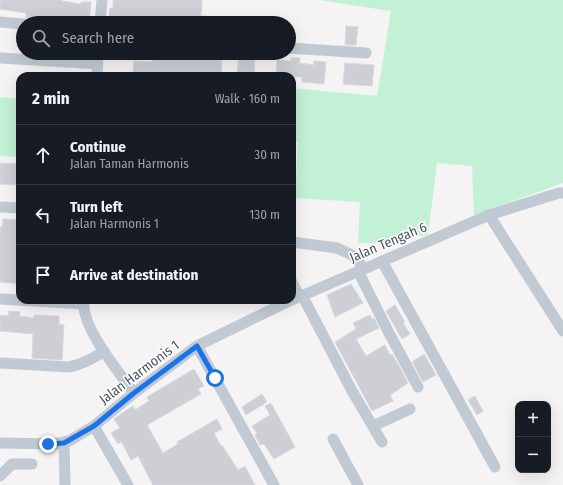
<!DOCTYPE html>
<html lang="en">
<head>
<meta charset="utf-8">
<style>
  body { margin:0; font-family:"Fira Sans Condensed",sans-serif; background:#20242c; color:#f1f3f6 }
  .controls { position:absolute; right:12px; bottom:12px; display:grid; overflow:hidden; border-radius:8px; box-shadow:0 4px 16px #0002 }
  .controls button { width:36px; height:36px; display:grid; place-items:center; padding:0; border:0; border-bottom:1px solid #363941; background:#171b24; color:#f1f3f6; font:20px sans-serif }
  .stop { position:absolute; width:12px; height:12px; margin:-9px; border:3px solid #1a73e8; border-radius:50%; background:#fff }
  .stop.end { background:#1a73e8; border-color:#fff; box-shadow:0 1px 4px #0008 }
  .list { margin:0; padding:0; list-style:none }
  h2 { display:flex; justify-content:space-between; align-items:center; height:52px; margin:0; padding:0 16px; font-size:17px }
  h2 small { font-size:13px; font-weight:400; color:#9ea1a6 }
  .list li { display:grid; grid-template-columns:26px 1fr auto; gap:12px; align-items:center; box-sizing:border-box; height:60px; padding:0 16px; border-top:1px solid #363941 }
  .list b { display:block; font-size:15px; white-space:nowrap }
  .list p { margin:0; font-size:13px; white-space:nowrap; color:#9ea1a6 }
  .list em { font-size:13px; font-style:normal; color:#9ea1a6 }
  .icon { flex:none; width:22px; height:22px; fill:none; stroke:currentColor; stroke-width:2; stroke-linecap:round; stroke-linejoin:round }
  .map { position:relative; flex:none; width:563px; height:485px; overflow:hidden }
  .search { position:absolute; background:#171b24; box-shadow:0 4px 16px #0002; left:16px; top:16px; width:280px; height:44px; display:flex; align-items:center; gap:10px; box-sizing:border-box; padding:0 14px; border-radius:22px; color:#9ea1a6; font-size:15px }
  .panel { position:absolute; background:#171b24; box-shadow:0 4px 16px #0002; left:16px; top:72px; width:280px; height:232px; border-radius:12px }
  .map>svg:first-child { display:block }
</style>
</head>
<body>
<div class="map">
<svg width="563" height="485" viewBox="0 0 563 485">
  <rect width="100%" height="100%" fill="#f5f3f3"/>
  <path fill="#c3f1d5" d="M 319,0 L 563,0 L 563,183 L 474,215 L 472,166 L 437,163 L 428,235 L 383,243 L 358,243 L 360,202 L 295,198 L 298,142 L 292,141 L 292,88 L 377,96 L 391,11 Z
    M 0,97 L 20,99 L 20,157 L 0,156 Z"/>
  <path fill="#cdcfd5" stroke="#d7d9de" d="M 0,0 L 62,0 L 62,1 L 81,4 L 81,2 L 91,2 L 89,23 L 30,23 L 26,18 L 26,13 L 0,9 Z
    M 113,0 L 202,0 L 201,16 L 215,17 L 215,23 L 108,23 L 110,8 L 113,9 Z
    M 346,26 L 358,27 L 356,45 L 345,45 Z
    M 153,53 L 222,53 L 221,76 L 186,76 L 186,73 L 166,72 L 166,75 L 133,73 L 134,61 L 152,62 Z
    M 239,54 L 255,55 L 254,76 L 237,76 Z
    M 291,58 L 300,58 L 299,63 L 314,65 L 314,61 L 326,62 L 324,84 L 302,82 L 302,77 L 276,76 L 277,60 L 291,61 Z
    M 345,63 L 374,65 L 372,86 L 343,84 Z
    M 0,163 L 18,164 L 17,185 L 0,184 Z
    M 3,219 L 20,220 L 20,284 L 0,282 L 0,227 L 2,227 Z
    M 351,284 L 363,303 L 335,317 L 327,295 Z
    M 395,305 L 405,322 L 403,323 L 410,334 L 402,339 L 386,311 Z
    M 9,311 L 20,312 L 19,316 L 34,318 L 34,315 L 59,316 L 59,324 L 64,325 L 62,360 L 32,358 L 33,334 L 0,331 L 0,315 L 8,316 Z
    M 370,315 L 372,319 L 374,318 L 379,328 L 356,339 L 366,356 L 385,345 L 390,355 L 392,354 L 398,364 L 408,383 L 390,395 L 393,401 L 372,411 L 335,342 L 356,329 L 353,323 Z
    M 424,354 L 436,375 L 423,382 L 412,362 Z
    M 194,369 L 204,386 L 198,389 L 201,394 L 147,425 L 163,453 L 178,444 L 177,442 L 217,419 L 222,429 L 214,433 L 221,446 L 222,445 L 238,470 L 245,466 L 255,485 L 153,485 L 138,456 L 131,460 L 121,441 L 118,444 L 111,433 L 120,428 L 114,419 L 115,418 L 133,406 L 135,410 L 149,401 L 147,397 Z
    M 262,394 L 267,402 L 246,415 L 242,407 Z
    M 475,396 L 483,411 L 477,415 L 468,400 Z
    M 271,403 L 295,447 L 274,459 L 264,444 L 260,445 L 255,435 L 257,434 L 252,426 L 270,415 L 265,406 Z"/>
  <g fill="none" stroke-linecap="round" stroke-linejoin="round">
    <path stroke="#c1cad2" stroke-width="11" d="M 0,22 L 23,24
      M 100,23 L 102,0
      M 289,48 L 366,53
      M 0,58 L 98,64
      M 97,76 L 98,53
      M 0,207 L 20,208
      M 489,215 L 563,331
      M 292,242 L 337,248 L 352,255 L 364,268
      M 382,261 L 495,467
      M 358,271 L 388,331 L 418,387
      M 292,282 L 299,296
      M 302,295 L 352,391 L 382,442
      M 0,299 L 84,304
      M 84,300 C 80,326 119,372 134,393
      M 292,300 L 489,215 L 559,193 L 563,193
      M 197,346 L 274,485
      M 0,363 L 69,367 C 83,364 93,359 104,351
      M 94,426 L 128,485
      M 373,426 L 410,409
      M 333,439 L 358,485
      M 0,443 L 55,444 L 69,441 L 94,426 L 134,393 L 197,346 L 291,300
      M 64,443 L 65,485
      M 0,476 L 12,464 L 32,464"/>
  </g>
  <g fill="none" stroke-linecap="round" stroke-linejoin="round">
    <path stroke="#1a73e8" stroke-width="5" d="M 48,444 L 64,443 L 94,426 L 134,393 L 197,346 L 215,378"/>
  </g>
  <g text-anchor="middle" stroke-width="3" stroke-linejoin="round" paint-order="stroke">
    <g font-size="14" fill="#4a5661" stroke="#fff">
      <text transform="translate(388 242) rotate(-23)" y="5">Jalan Tengah 6</text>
      <text transform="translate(139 372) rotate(-37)" y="5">Jalan Harmonis 1</text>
    </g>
  </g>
</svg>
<div class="controls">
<button>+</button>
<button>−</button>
</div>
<div class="stop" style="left:215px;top:378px"></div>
<div class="stop end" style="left:48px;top:444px"></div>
<div class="search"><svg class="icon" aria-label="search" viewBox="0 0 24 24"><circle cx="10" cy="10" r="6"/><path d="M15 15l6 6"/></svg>Search here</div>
<section class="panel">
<h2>2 min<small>Walk · 160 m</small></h2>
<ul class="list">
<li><svg class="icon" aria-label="ahead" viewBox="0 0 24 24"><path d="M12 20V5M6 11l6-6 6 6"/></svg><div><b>Continue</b><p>Jalan Taman Harmonis</p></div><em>30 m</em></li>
<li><svg class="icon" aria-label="left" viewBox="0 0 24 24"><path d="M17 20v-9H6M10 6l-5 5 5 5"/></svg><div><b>Turn left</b><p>Jalan Harmonis 1</p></div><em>130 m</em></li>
<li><svg class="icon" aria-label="arrive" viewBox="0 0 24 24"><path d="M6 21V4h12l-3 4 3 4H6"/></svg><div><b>Arrive at destination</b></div></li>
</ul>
</section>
</div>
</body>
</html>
